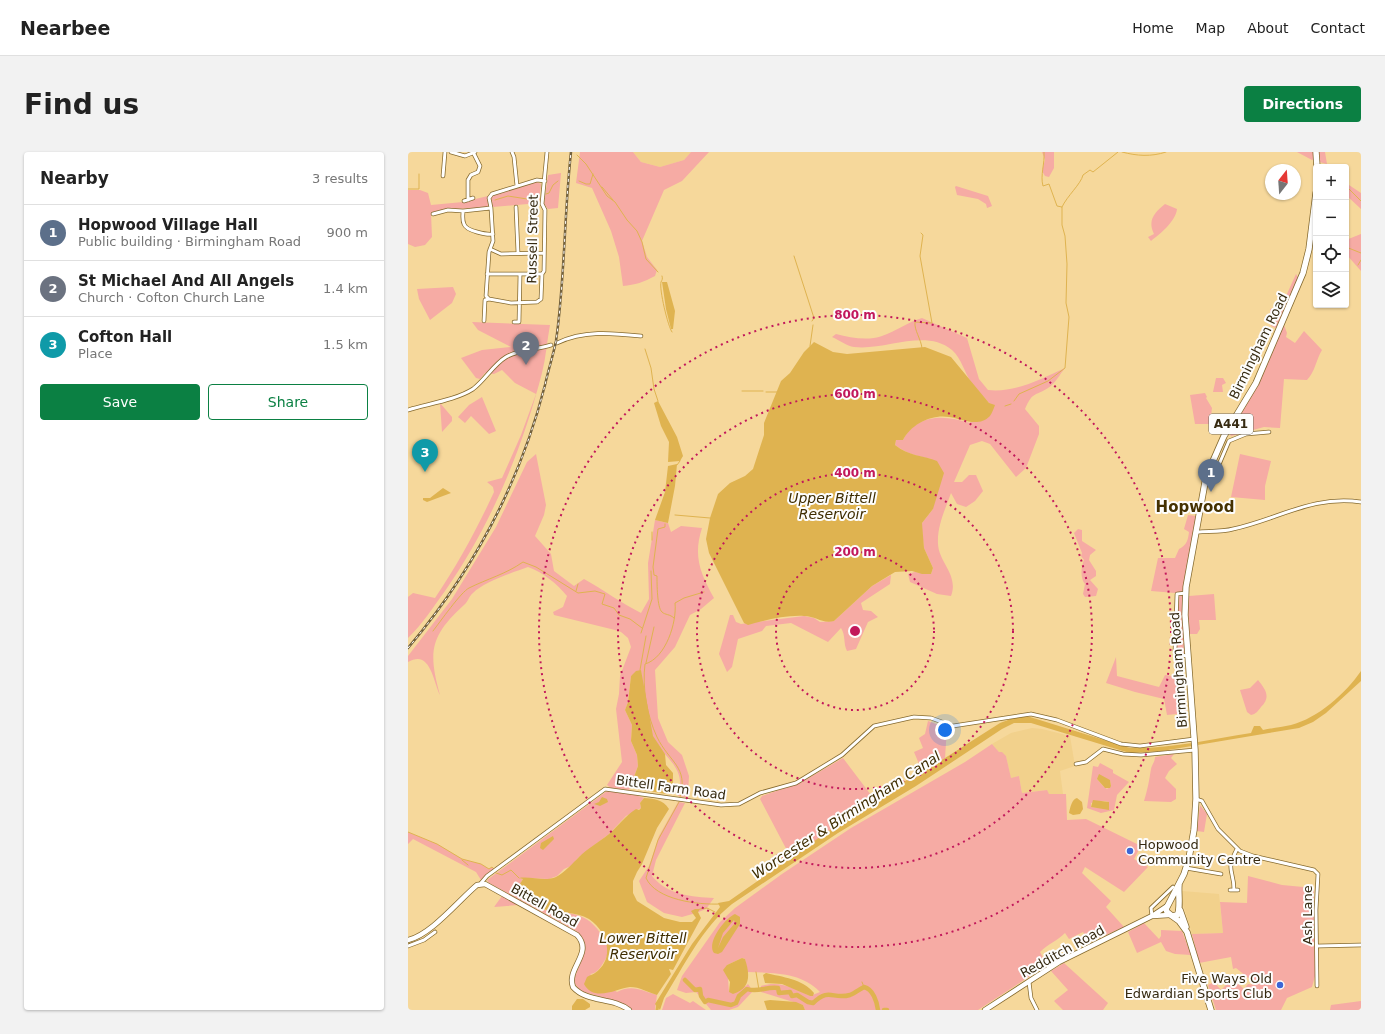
<!DOCTYPE html>
<html lang="en">
<head>
<meta charset="utf-8">
<style>
  body { margin:0; font-family:"DejaVu Sans",sans-serif; background:#f2f2f2; color:#222 }
  .controls { position:absolute; right:12px; top:12px; display:grid; overflow:hidden; border-radius:4px; box-shadow:0 1px 3px #0004 }
  .controls button { width:36px; height:36px; display:grid; place-items:center; padding:0; border:0; border-bottom:1px solid #e0e0e0; background:#fff; color:#222; font:20px sans-serif }
  .compass { position:absolute; left:857px; top:12px; width:36px; height:36px; border-radius:50%; background:#fff; box-shadow:0 1px 3px #0004; rotate:17deg }
  .you { position:absolute; left:537px; top:578px; width:14px; height:14px; margin:-10px; border:3px solid #fff; border-radius:50%; background:#1a73e8; box-shadow:0 0 0 6px #1a73e833 }
  .badge { display:grid; place-items:center; width:26px; height:26px; border-radius:50%; background:#0b8043; color:#fff; font-size:13px; font-weight:700 }
  .pin { position:absolute; translate:-50% -33px; filter:drop-shadow(0 1px 2px #0008) }
  .pin::after { content:''; position:absolute; top:21px; width:14px; height:12px; background:inherit; clip-path:polygon(0 0,100% 0,50% 100%) }
  .list { margin:0; padding:0; list-style:none }
  h2 { display:flex; justify-content:space-between; align-items:center; height:52px; margin:0; padding:0 16px; font-size:17px }
  h2 small { font-size:13px; font-weight:400; color:#767676 }
  .list li { display:grid; grid-template-columns:26px 1fr auto; gap:12px; align-items:center; box-sizing:border-box; height:56px; padding:0 16px; border-top:1px solid #e0e0e0 }
  .list b { display:block; font-size:15px; white-space:nowrap }
  .list p { margin:0; font-size:13px; white-space:nowrap; color:#767676 }
  .list em { font-size:13px; font-style:normal; color:#767676 }
  .actions { display:flex; gap:8px; padding:12px 16px }
  .actions a { flex:1; padding:9px 0; border:1px solid #0b8043; border-radius:4px; text-align:center; font-size:14px; color:#0b8043 }
  .actions .main { background:#0b8043; color:#fff }
  .icon { flex:none; width:22px; height:22px; fill:none; stroke:currentColor; stroke-width:2; stroke-linecap:round; stroke-linejoin:round }
  .map { position:relative; flex:none; width:953px; height:858px; overflow:hidden; border-radius:4px }
  header { display:flex; align-items:center; gap:24px; box-sizing:border-box; height:56px; padding:0 20px; background:#fff; border-bottom:1px solid #e0e0e0 }
  header strong { font-size:19px }
  nav { display:flex; gap:22px; margin-inline-start:auto; font-size:14px }
  .intro { display:flex; align-items:center; justify-content:space-between; box-sizing:border-box; height:96px; padding:0 24px }
  h1 { margin:0; font-size:28px }
  .button { padding:10px 18px; border-radius:4px; background:#0b8043; color:#fff; font-size:14px; font-weight:700 }
  main { display:flex; gap:24px; padding:0 24px }
  aside { flex:1; background:#fff; border-radius:4px; box-shadow:0 1px 3px #0004 }
  .map>svg:first-child { display:block }
</style>
</head>
<body>
<header>
<strong>Nearbee</strong>
<nav><a>Home</a><a>Map</a><a>About</a><a>Contact</a></nav>
</header>
<div class="intro"><h1>Find us</h1><a class="button">Directions</a></div>
<main>
<aside>
<h2>Nearby<small>3 results</small></h2>
<ul class="list">
<li><span class="badge" style="background:#5c6f8a">1</span><div><b>Hopwood Village Hall</b><p>Public building · Birmingham Road</p></div><em>900 m</em></li>
<li><span class="badge" style="background:#6b7280">2</span><div><b>St Michael And All Angels</b><p>Church · Cofton Church Lane</p></div><em>1.4 km</em></li>
<li><span class="badge" style="background:#0f9aa8">3</span><div><b>Cofton Hall</b><p>Place</p></div><em>1.5 km</em></li>
</ul>
<div class="actions"><a class="main">Save</a><a>Share</a></div>
</aside>
<div class="map">
<svg width="953" height="858" viewBox="0 0 953 858">
  <rect width="100%" height="100%" fill="#f6d89b"/>
  <path fill="#f2d18c" d="M 225,0 L 283,0 L 276,8 L 252,15 L 233,10 Z
    M 624,576 L 634,577 L 662,584 L 667,614 L 652,619 L 655,642 L 641,642 L 638,638 L 614,641 L 611,624 L 603,627 L 598,604 L 591,600 L 584,592 L 603,581 Z
    M 774,739 L 811,742 L 815,781 L 784,782 L 773,745 Z"/>
  <path fill="#f6aba4" fill-rule="evenodd" d="M 172,0 L 225,0 L 233,10 L 252,15 L 276,8 L 283,0 L 301,0 L 274,29 L 256,38 L 234,89 L 239,105 L 249,118 L 247,124 C 236,130 227,133 215,134 L 211,105 L 203,79 L 184,36 L 168,31 Z
    M 634,0 L 646,0 L 646,16 L 641,25 L 637,24 L 634,19 L 637,8 Z
    M 889,0 L 917,0 L 919,12 L 904,8 Z
    M 153,21 L 150,56 L 140,57 L 136,52 L 140,23 Z
    M 129,30 L 133,32 L 131,51 L 85,55 L 83,46 L 85,44 Z
    M 938,31 L 953,41 L 953,57 L 938,43 Z
    M 548,34 L 580,44 L 584,54 L 579,56 L 578,52 L 570,47 L 549,43 L 547,35 Z
    M 0,38 L 12,38 L 20,41 L 23,53 L 55,50 L 80,44 L 80,56 C 61,57 42,55 23,61 L 24,85 L 17,93 L 7,95 L 0,92 Z
    M 757,52 L 769,57 C 768,69 752,82 743,89 L 740,85 L 746,82 C 739,68 747,60 757,52 Z
    M 953,82 L 953,119 L 938,102 L 938,88 Z
    M 888,122 L 891,127 L 868,176 L 863,174 L 862,157 L 874,153 Z
    M 45,135 L 48,142 L 44,151 L 22,168 L 11,147 L 9,137 Z
    M 514,166 L 559,186 L 571,227 L 580,238 C 607,241 633,227 657,216 C 652,222 647,232 640,236 C 626,245 625,239 617,257 L 631,274 L 631,282 L 618,316 L 608,325 L 582,292 L 574,289 L 562,293 L 546,330 L 554,330 L 561,323 L 568,323 L 575,339 L 567,349 L 558,355 L 549,352 L 543,341 C 537,358 529,374 530,392 C 531,411 551,423 543,444 L 529,442 L 502,430 L 500,422 L 507,420 L 523,422 L 525,416 L 516,396 L 514,379 L 514,371 L 525,357 L 524,307 C 511,305 497,301 487,293 L 488,288 L 495,288 C 509,261 537,263 562,271 L 581,251 C 575,244 568,237 563,230 C 556,220 554,207 544,198 C 517,176 477,199 446,195 C 439,194 431,188 424,185 L 428,182 C 443,186 460,189 474,184 C 488,179 500,170 514,166 Z
    M 64,170 L 142,173 C 139,189 138,205 134,221 C 114,298 83,373 37,439 C 26,454 14,473 0,486 L 0,445 L 5,441 L 27,446 C 50,412 69,377 86,340 L 85,335 L 79,330 L 94,326 L 113,283 L 128,242 L 107,231 L 94,218 L 86,222 L 77,221 L 72,227 L 68,226 L 53,206 L 74,198 L 103,195 L 70,178 Z
    M 876,173 L 879,181 L 878,185 L 887,191 L 896,179 L 914,198 C 908,208 907,220 899,228 L 876,227 L 872,276 L 856,275 L 823,284 L 822,282 L 853,226 Z
    M 808,226 L 815,226 L 818,231 L 814,233 L 815,240 L 805,240 Z
    M 797,241 L 799,245 L 798,246 L 804,256 L 802,272 L 787,272 L 782,243 Z
    M 74,245 L 88,279 L 81,282 L 63,264 L 57,271 L 50,265 L 61,253 Z
    M 32,251 L 44,265 L 44,269 L 34,280 Z
    M 128,302 L 138,353 L 136,363 L 127,384 L 143,402 L 146,419 L 166,434 L 176,427 C 196,438 213,451 233,461 L 241,447 L 240,411 L 247,368 L 260,371 L 263,380 L 273,374 L 294,376 C 285,404 292,421 306,446 L 293,457 L 282,463 L 267,495 L 247,518 L 250,566 L 260,590 L 274,603 L 281,624 L 280,642 L 277,645 L 270,644 C 279,615 257,608 245,585 C 239,573 234,533 233,518 L 223,524 L 220,550 L 217,558 L 224,573 L 223,589 L 229,603 L 230,614 L 221,638 L 203,636 L 199,633 L 214,610 L 208,557 L 211,542 L 212,524 L 223,495 L 220,486 L 213,480 L 207,478 L 146,463 L 145,460 L 155,455 L 159,444 C 149,432 135,420 120,415 C 106,420 75,430 65,441 C 61,444 60,450 56,453 C 22,484 20,500 32,543 C 25,528 22,497 0,510 L 0,504 L 44,447 L 88,375 L 119,310 Z
    M 832,302 L 863,309 L 857,334 L 857,348 L 823,345 Z
    M 780,363 L 788,364 L 776,437 L 775,462 L 776,502 L 768,499 L 770,444 L 767,441 L 743,439 L 750,406 L 767,406 L 771,397 C 779,393 780,388 781,380 L 776,377 Z
    M 670,377 L 674,378 L 674,389 L 688,398 L 682,403 L 681,408 L 688,419 L 688,424 L 682,428 L 690,437 L 688,444 L 677,445 L 675,442 L 677,432 C 672,426 673,415 676,408 L 673,404 L 674,401 L 666,381 Z
    M 483,423 L 482,432 L 453,451 L 455,458 L 463,459 L 470,465 L 460,470 L 448,497 L 439,499 C 435,491 438,484 433,476 L 420,490 L 383,471 L 358,474 L 354,479 L 330,487 L 324,515 L 319,520 L 311,502 L 322,463 L 325,463 L 328,470 L 333,472 L 396,464 L 406,466 L 412,470 L 426,469 L 464,434 Z
    M 806,442 L 808,468 L 791,468 L 792,477 L 789,482 L 781,482 L 779,458 L 781,444 Z
    M 708,505 L 709,524 L 751,535 L 757,523 L 777,526 L 779,561 L 759,563 L 756,547 L 727,540 L 698,531 Z
    M 850,528 C 858,538 863,545 853,555 C 850,559 848,562 843,563 L 839,560 L 832,538 L 842,536 Z
    M 520,569 L 539,576 L 537,606 L 514,619 L 506,600 L 515,596 L 511,586 L 517,582 Z
    M 584,592 L 591,600 L 594,600 L 598,604 L 603,626 L 611,624 L 614,641 L 639,638 L 641,642 L 658,642 L 659,668 L 678,667 L 733,694 L 726,707 L 740,715 L 716,740 L 677,715 L 674,721 L 703,749 L 698,755 L 716,775 L 682,790 L 675,780 L 661,787 L 657,781 C 649,789 640,792 632,800 L 639,813 L 570,858 L 397,858 L 395,853 L 353,840 L 353,834 C 371,828 386,836 402,844 L 412,840 C 393,820 365,821 339,820 L 337,807 L 334,806 L 319,813 L 321,840 L 338,834 L 340,832 L 345,839 L 330,855 L 321,858 L 303,858 L 288,840 L 278,841 L 269,838 L 274,824 L 312,770 L 327,756 L 374,722 L 443,676 L 557,610 Z
    M 766,602 L 763,606 L 769,612 L 761,619 L 757,626 L 768,637 L 768,647 L 763,650 L 736,649 C 740,636 741,629 743,617 C 744,612 747,610 747,605 Z
    M 435,606 L 466,647 L 383,706 L 352,647 L 354,644 L 394,630 Z
    M 692,611 L 705,618 L 705,621 L 721,630 L 709,643 L 706,658 L 693,661 L 679,656 L 685,614 L 690,615 ZM 689,627 L 702,628 L 703,634 L 699,637 L 695,634 ZM 696,649 L 701,650 L 701,657 L 683,655 L 683,651 Z
    M 199,639 L 225,642 L 236,646 L 232,651 L 233,656 L 218,664 L 201,682 L 171,705 L 163,714 L 156,717 L 149,724 L 141,727 L 112,726 L 115,727 L 113,730 L 114,747 C 121,750 129,756 137,758 C 164,763 178,758 195,785 C 200,793 202,799 197,808 C 194,813 189,822 182,822 L 209,840 C 225,832 234,839 249,843 L 247,858 L 224,858 L 207,849 L 173,839 L 166,831 L 166,827 L 176,802 L 176,788 L 168,779 L 81,731 L 79,728 Z
    M 270,650 L 277,651 L 248,708 L 244,724 C 259,743 284,745 306,746 L 298,757 L 288,761 L 274,765 L 256,761 L 239,750 L 231,729 L 241,714 L 251,684 Z
    M 792,653 L 799,662 L 796,680 L 789,679 Z
    M 0,680 L 29,692 L 54,707 L 73,712 L 81,717 L 84,715 L 86,717 L 73,728 L 68,720 L 5,687 L 0,692 Z
    M 840,724 L 874,733 L 906,736 L 907,824 L 904,835 L 879,846 L 873,858 L 808,858 L 800,833 L 806,830 L 813,838 L 821,830 L 828,830 L 836,837 L 840,832 L 849,833 L 828,816 L 825,817 L 823,805 L 791,811 L 784,782 L 815,781 L 812,750 L 839,751 Z
    M 94,744 L 110,753 L 86,755 Z
    M 736,771 L 751,787 L 753,784 L 753,778 L 774,779 L 783,803 L 767,802 L 758,799 L 753,790 L 729,801 L 720,780 Z
    M 656,811 L 700,851 L 695,858 L 655,858 L 646,849 L 660,838 L 643,819 Z
    M 265,842 L 282,851 L 285,849 L 298,858 L 254,858 L 258,846 Z
    M 953,849 L 953,858 L 922,858 L 923,853 Z"/>
  <path fill="#dfb350" fill-rule="evenodd" d="M 254,130 L 259,130 L 267,159 L 265,177 L 263,177 L 258,157 Z
    M 406,190 L 425,200 L 439,202 L 517,195 L 543,205 L 581,251 L 587,253 C 586,256 584,261 582,264 C 570,276 555,267 541,265 C 524,262 503,272 495,288 L 488,288 L 487,293 C 500,304 514,303 529,309 L 536,321 L 525,357 L 514,371 L 516,396 L 525,416 L 523,422 L 514,422 L 504,419 L 487,420 L 464,434 L 426,469 C 414,472 408,464 396,464 C 378,463 357,468 340,473 L 336,471 L 301,401 L 298,387 L 302,366 L 310,342 L 322,331 L 337,324 L 345,317 L 356,283 L 356,271 L 373,229 L 382,221 L 396,200 Z
    M 250,249 L 269,285 L 275,304 L 272,309 L 260,310 L 261,290 L 253,274 L 246,251 Z
    M 269,312 L 267,334 L 260,371 L 247,368 L 257,340 L 260,314 Z
    M 35,336 L 43,341 L 19,350 L 15,348 L 15,346 L 22,346 Z
    M 233,518 L 245,584 L 257,602 L 258,613 L 265,621 L 265,635 L 263,640 L 258,642 L 224,636 L 223,633 L 230,614 L 229,603 L 223,589 L 224,573 L 217,558 L 220,550 L 223,524 L 228,519 Z
    M 953,519 L 953,529 L 918,561 L 905,570 L 891,576 L 754,599 L 722,601 L 715,599 L 623,571 L 606,571 L 594,577 L 508,634 L 430,681 L 324,752 C 294,776 276,814 256,846 L 252,858 L 247,852 L 284,792 L 312,755 L 310,751 L 321,749 L 466,647 L 537,606 L 592,571 L 608,565 L 622,565 L 722,596 C 762,597 804,587 843,581 L 846,574 L 852,574 L 855,578 C 864,576 874,575 883,573 C 910,566 937,542 953,519 Z
    M 691,622 L 702,628 L 703,634 L 702,636 L 697,636 L 689,627 Z
    M 194,645 L 199,647 L 200,650 L 192,654 L 186,652 L 191,650 Z
    M 236,646 C 246,647 255,647 261,657 L 249,676 L 234,712 L 229,720 L 225,729 L 225,741 L 229,749 L 256,766 L 272,770 L 284,770 L 288,766 L 283,759 L 287,757 L 292,757 L 290,760 L 293,766 L 265,818 L 261,817 L 263,822 L 249,843 C 239,840 232,835 222,835 C 210,836 186,851 176,832 L 179,825 C 182,823 184,823 187,821 C 208,806 199,779 181,767 C 168,759 149,761 135,757 C 129,755 122,751 116,748 L 110,735 L 115,727 L 111,726 C 123,724 137,730 148,725 C 156,721 165,711 171,705 C 180,696 191,690 201,682 C 210,674 217,664 228,657 L 231,658 L 233,656 L 232,651 Z
    M 669,646 L 674,650 L 675,657 L 672,662 L 665,663 L 661,661 C 662,656 664,647 669,646 Z
    M 685,648 L 701,650 L 701,658 L 683,655 Z
    M 145,684 L 146,687 L 135,698 L 132,696 L 133,691 Z
    M 327,762 L 332,765 L 332,772 L 314,800 L 310,802 L 306,801 C 298,791 317,766 327,762 ZM 326,768 L 327,771 L 315,785 L 310,796 L 315,781 Z
    M 334,806 L 337,807 C 342,822 343,837 325,842 L 321,840 L 322,830 L 315,818 L 319,813 Z
    M 358,821 C 374,825 395,827 406,841 L 405,844 L 402,844 L 374,832 L 357,831 L 355,823 Z
    M 169,847 L 175,847 L 182,852 L 182,855 L 177,858 L 164,858 L 164,854 Z
    M 362,848 L 388,850 L 395,853 L 397,858 L 359,858 L 356,849 Z"/>
  <g fill="none" stroke-linecap="round" stroke-linejoin="round">
    <path stroke="#dfb350" stroke-width="1" d="M 714,0 C 729,4 743,5 758,0
      M 169,3 L 178,12 L 199,44 L 207,50 L 219,68 L 229,79 L 234,90 L 238,107 L 250,120
      M 171,29 L 178,32 L 182,32 L 185,22
      M 938,34 L 953,49
      M 194,35 L 205,48
      M 0,37 L 11,37 L 11,22
      M 138,42 L 141,41 L 145,33 L 150,29
      M 87,48 L 100,44 L 119,47 L 130,45
      M 654,55 C 659,44 673,32 675,23 L 682,18 L 685,20 L 710,0
      M 513,81 L 515,83 L 512,104 L 524,171 L 507,170 C 506,178 513,187 514,196
      M 938,95 L 953,101
      M 386,104 L 406,166 L 404,169
      M 950,113 L 953,108
      M 254,124 C 255,127 254,128 253,130 C 251,137 260,175 264,180
      M 402,194 L 405,173
      M 237,197 L 243,216 L 246,237 L 250,249
      M 334,239 L 355,239
      M 358,240 L 370,240
      M 606,249 L 611,242 L 640,229 L 657,216 L 661,165 L 658,151 L 659,112 L 657,84 L 654,73 L 654,55 L 649,54 L 641,32 L 635,34 C 632,23 637,12 636,0
      M 597,254 L 603,252
      M 269,313 L 272,309
      M 267,363 L 302,366
      M 257,372 L 257,375 L 250,377 L 245,415 L 246,423 L 249,424 C 249,431 249,456 254,460 C 257,463 262,462 266,466
      M 244,388 L 244,380
      M 168,439 L 170,432
      M 25,479 C 32,470 53,440 61,436 C 79,427 98,422 115,410 L 128,415 L 170,441 L 187,439 L 197,442 L 194,452 L 206,456 L 211,463 L 222,467 L 234,476
      M 233,481 L 244,447 L 243,419
      M 238,511 L 246,475
      M 232,518 L 238,484
      M 272,645 C 281,615 261,610 249,585 C 239,564 234,535 237,512 C 258,506 269,470 267,451 L 276,446 L 296,440
      M 271,650 L 250,688 L 238,726 C 248,748 290,753 312,752
      M 0,680 L 29,692 L 54,707 L 73,712 L 81,717 L 84,715 L 86,717
      M 54,708 L 60,713
      M 88,721 L 94,723 L 103,718 L 111,726
      M 292,757 L 299,756 L 307,760
      M 348,820 L 351,838
      M 454,830 L 456,835"/>
    <path stroke="#dfb350" stroke-width="3" d="M 249,858 L 250,852"/>
    <path stroke="#dfb350" stroke-width="4.5" d="M 277,828 L 287,838 L 292,837 L 293,844 L 297,850 L 300,848 L 323,853 L 328,851 L 331,844 L 339,837 C 350,841 359,834 370,836 L 371,841 L 382,840 L 384,844 L 389,843 L 400,850 L 405,851 C 422,835 424,848 442,843 C 447,841 452,837 456,835 C 465,837 469,850 470,858
      M 476,858 L 479,858"/>
    <defs>
      <path id="street" d="M 43,0 L 57,4 L 67,0
        M 104,0 L 106,5 L 109,34
        M 35,24 L 37,0
        M 60,48 L 60,28 L 63,23 L 70,20 L 72,14 L 66,2
        M 56,49 L 65,46
        M 108,55 L 110,101
        M 83,56 L 85,89 L 81,100 L 78,144 L 81,147 L 103,151 L 129,150 L 133,147 L 134,122 L 136,119 L 137,58 L 134,52 L 139,0
        M 55,59 L 83,56 L 81,46 L 84,42 L 129,28 L 137,29
        M 25,62 L 40,58 L 55,59 C 55,63 54,68 56,72 C 58,79 79,83 85,82
        M 82,97 L 93,102 L 136,101
        M 79,122 L 134,122
        M 76,169 L 77,148 L 81,147
        M 106,170 L 111,170 L 112,123
        M 149,191 C 176,178 204,181 233,184
        M 0,258 C 19,252 48,248 65,237 C 77,228 85,213 98,205 C 112,197 128,198 143,193
        M 798,330 L 804,329 L 821,289 L 838,282 L 861,280
        M 789,380 C 801,379 814,380 825,377 C 871,367 904,343 953,350
        M 778,441 L 769,442 L 767,499 L 773,503 L 779,504
        M 668,612 L 678,610 L 695,597 L 715,602 L 733,603 L 787,598
        M 788,647 L 794,649 L 810,677 L 832,699 L 845,704 L 906,718 L 910,722 L 908,758 L 909,834
        M 778,716 L 813,722
        M 73,731 L 79,724 L 197,637 L 313,653 L 331,652 L 352,641 L 388,631 L 434,603 L 466,574 L 506,565 L 523,566 L 545,574 L 623,562 L 649,568 L 713,592 L 732,594 L 786,587
        M 822,738 L 830,738
        M 826,738 C 826,717 817,720 829,697
        M 744,764 L 743,756 L 765,735
        M 0,794 L 16,788 L 27,780
        M 910,794 L 953,793
        M 621,830 L 623,846 L 629,858"/>
      <path id="secondary" d="M 745,764 L 761,763
        M 0,788 C 23,783 51,748 69,733 L 77,732 L 169,783 C 186,801 158,816 165,835 C 179,851 205,845 221,858
        M 577,858 L 651,810 L 744,764 L 759,754"/>
      <path id="highway" d="M 908,0 L 909,15
        M 771,733 C 770,741 773,758 769,763 L 764,764 L 759,760 L 758,757 L 776,722 L 781,706 L 786,678 L 788,647 L 787,598 L 777,463 L 778,435 L 798,325 L 816,284 L 848,231 L 895,121 L 901,97 L 908,41
        M 772,758 L 778,775
        M 764,764 L 771,769 L 779,780 L 803,858"/>
    </defs>
    <use href="#street" stroke="#856a2f" stroke-width="4.5"/>
    <use href="#secondary" stroke="#856a2f" stroke-width="6"/>
    <use href="#highway" stroke="#856a2f" stroke-width="7"/>
    <use href="#street" stroke="#fff" stroke-width="3"/>
    <use href="#secondary" stroke="#fff" stroke-width="4.5"/>
    <use href="#highway" stroke="#fff" stroke-width="5.5"/>
    <defs>
      <path id="rail" d="M 0,496 C 65,419 112,331 137,233 C 140,219 145,204 148,189 C 157,127 156,63 163,0"/>
    </defs>
    <use href="#rail" stroke="#73613d" stroke-width="2.5"/>
    <use href="#rail" stroke="#fdfdfd" stroke-width="1" stroke-dasharray="3" stroke-linecap="butt"/>
  </g>
  <g fill="none" stroke="#c2185b" stroke-width="2" stroke-dasharray="2 4">
    <circle cx="447" cy="479" r="79"/>
    <circle cx="447" cy="479" r="158"/>
    <circle cx="447" cy="479" r="237"/>
    <circle cx="447" cy="479" r="316"/>
  </g>
  <g fill="#3b66d6" stroke="#fdfdfd" stroke-width="1.5">
    <circle cx="722" cy="699" r="4"/>
    <circle cx="872" cy="833" r="4"/>
  </g>
  <g text-anchor="middle" stroke-width="4" stroke-linejoin="round" paint-order="stroke">
    <rect fill="#fdfdfd" stroke="#726958" stroke-width="1" x="801" y="262" width="44" height="20" rx="3"/>
    <g font-size="12" font-weight="bold" fill="#362a11">
      <text x="823" y="276">A441</text>
    </g>
    <g font-size="13" fill="#362a11" stroke="#fdfdfd">
      <text transform="translate(124 87) rotate(-89)" y="5">Russell Street</text>
      <text transform="translate(850 194) rotate(-64)" y="5">Birmingham Road</text>
      <text transform="translate(770 518) rotate(-94)" y="5">Birmingham Road</text>
      <text transform="translate(263 635) rotate(8)" y="5">Bittell Farm Road</text>
      <text transform="translate(137 753) rotate(29)" y="5">Bittell Road</text>
      <text transform="translate(899 763) rotate(-90)" y="5">Ash Lane</text>
      <text transform="translate(654 799) rotate(-29)" y="5">Redditch Road</text>
    </g>
    <g font-size="13" fill="#362a11" stroke="#fdfdfd" text-anchor="start">
      <text x="730" y="697">Hopwood<tspan x="730" dy="15">Community Centre</tspan></text>
      <text x="864" y="831" text-anchor="end">Five Ways Old<tspan x="864" dy="15">Edwardian Sports Club</tspan></text>
    </g>
    <g font-size="14" font-style="italic" fill="#3f2d01" stroke="#fdfdfd">
      <text x="424" y="351">Upper Bittell<tspan x="424" dy="16">Reservoir</tspan></text>
      <text transform="translate(438 663) rotate(-33)" y="5">Worcester &amp; Birmingham Canal</text>
      <text x="235" y="791">Lower Bittell<tspan x="235" dy="16">Reservoir</tspan></text>
    </g>
    <g font-size="15" font-weight="bold" fill="#453100" stroke="#fdfdfd">
      <text x="787" y="360">Hopwood</text>
    </g>
  </g>
  <circle cx="447" cy="479" r="6" fill="#c2185b" stroke="#fdfdfd" stroke-width="2"/>
  <g font-size="12" text-anchor="middle" font-weight="bold" fill="#c2185b" stroke="#fdfdfd" stroke-width="4" stroke-linejoin="round" paint-order="stroke">
    <text x="447" y="167">800 m</text>
    <text x="447" y="246">600 m</text>
    <text x="447" y="325">400 m</text>
    <text x="447" y="404">200 m</text>
  </g>
</svg>
<div class="controls">
<button>+</button>
<button>−</button>
<button><svg class="icon" aria-label="locate" viewBox="0 0 24 24"><circle cx="12" cy="12" r="6"/><path d="M12 2v4M12 18v4M2 12h4M18 12h4"/></svg></button>
<button><svg class="icon" aria-label="layers" viewBox="0 0 24 24"><path d="M12 4l9 5-9 5-9-5zM3 14l9 5 9-5"/></svg></button>
</div>
<svg class="compass" viewBox="-18 -18 36 36"><path d="M0-13l5 13h-10z" fill="#e53935"/><path d="M0 13l5-13h-10z" fill="#767676"/></svg>
<div class="you"></div>
<div class="pin badge" style="left:803px;top:340px;background:#5c6f8a">1</div>
<div class="pin badge" style="left:118px;top:213px;background:#6b7280">2</div>
<div class="pin badge" style="left:17px;top:320px;background:#0f9aa8">3</div>
</div>
</main>
</body>
</html>
